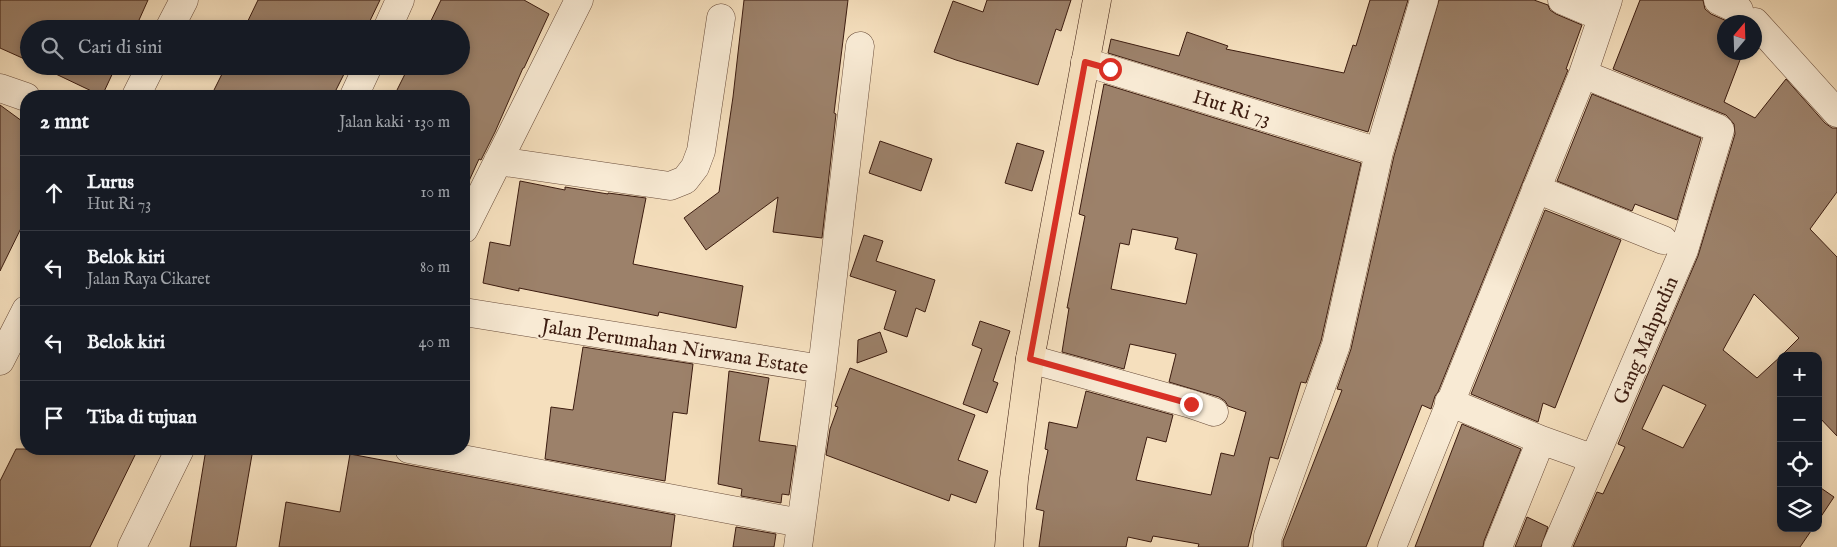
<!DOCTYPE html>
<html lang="id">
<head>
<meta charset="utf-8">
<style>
  body { margin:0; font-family:"IM FELL English",serif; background:#20242c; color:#f1f3f6 }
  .controls { position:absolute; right:15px; bottom:15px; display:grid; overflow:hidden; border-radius:10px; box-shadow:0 2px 8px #0003 }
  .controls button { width:45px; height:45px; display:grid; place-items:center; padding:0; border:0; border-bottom:1px solid #363941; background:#171b24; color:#f1f3f6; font:25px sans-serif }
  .compass { position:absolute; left:1717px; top:15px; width:45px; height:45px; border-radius:50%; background:#171b24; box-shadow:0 2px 8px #0003; rotate:19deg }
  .stop { position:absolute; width:15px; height:15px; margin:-11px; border:4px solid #d93025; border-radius:50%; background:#fff }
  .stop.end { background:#d93025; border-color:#fff; box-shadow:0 1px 5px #0008 }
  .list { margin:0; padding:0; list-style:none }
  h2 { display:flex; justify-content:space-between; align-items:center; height:65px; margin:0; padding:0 20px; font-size:21px }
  h2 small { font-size:16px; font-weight:400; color:#9ea1a6 }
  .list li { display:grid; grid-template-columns:32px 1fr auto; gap:15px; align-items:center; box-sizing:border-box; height:75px; padding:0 20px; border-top:1px solid #363941 }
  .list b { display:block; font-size:19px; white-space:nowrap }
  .list p { margin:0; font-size:16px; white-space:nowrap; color:#9ea1a6 }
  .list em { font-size:16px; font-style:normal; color:#9ea1a6 }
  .icon { flex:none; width:28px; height:28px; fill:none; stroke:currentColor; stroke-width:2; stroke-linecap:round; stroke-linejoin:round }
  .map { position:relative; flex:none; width:1837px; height:547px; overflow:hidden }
  .search { position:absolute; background:#171b24; box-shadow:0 2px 8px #0003; left:20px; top:20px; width:450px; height:55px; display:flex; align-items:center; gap:12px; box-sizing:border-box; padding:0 18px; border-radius:28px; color:#9ea1a6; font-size:19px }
  .panel { position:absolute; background:#171b24; box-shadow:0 2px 8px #0003; left:20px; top:90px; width:450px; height:365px; border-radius:20px }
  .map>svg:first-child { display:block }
</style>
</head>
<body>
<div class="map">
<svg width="1837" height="547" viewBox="0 0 1837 547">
  <rect width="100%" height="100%" fill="#f5dfbd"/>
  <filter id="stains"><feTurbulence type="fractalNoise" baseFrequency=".004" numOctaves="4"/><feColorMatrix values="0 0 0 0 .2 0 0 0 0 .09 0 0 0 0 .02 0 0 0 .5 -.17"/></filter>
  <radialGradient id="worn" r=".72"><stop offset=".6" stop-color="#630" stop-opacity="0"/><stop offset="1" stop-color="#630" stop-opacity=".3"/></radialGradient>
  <path fill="#9c816a" stroke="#3c1c10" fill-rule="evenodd" d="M 0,0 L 148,0 L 135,29 L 29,29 L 29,61 L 0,48 Z
    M 258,0 L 380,0 L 366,29 L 244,29 Z
    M 441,0 L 524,0 L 549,14 L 524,68 L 523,68 L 495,132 L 481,160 L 479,159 L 464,192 L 464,96 L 394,96 L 409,66 L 461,66 L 461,29 L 427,29 Z
    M 744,0 L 848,0 L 834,113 L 836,114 L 822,238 L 773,232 L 778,197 L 706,250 L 684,218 L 719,192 L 733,97 Z
    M 987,0 L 1071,0 L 1061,31 L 1056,29 L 1038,85 L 956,60 L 934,52 L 953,1 L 983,12 Z
    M 1370,0 L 1408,0 L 1368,132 L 1108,53 L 1111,39 L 1179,56 L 1187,32 L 1228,46 L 1226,49 L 1344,73 L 1353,45 L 1356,46 Z
    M 1439,0 L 1534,0 L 1548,5 L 1550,10 L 1556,14 L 1582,25 L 1566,69 L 1568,70 L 1438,392 L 1435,396 L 1431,409 L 1422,405 L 1366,547 L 1283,547 L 1283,541 L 1342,390 L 1337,389 L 1351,349 L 1394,156 Z
    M 1640,0 L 1703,0 L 1705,9 L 1711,14 L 1729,22 L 1724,22 L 1724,52 L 1743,52 L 1724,102 L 1755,118 L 1786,79 L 1825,123 L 1832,128 L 1837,128 L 1837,192 L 1810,229 L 1837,257 L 1837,436 L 1818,416 L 1818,356 L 1781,356 L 1799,338 L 1754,294 L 1723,350 L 1757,378 L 1781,356 L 1781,528 L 1813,528 L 1800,547 L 1573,547 L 1597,492 L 1603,494 L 1625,447 L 1618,444 L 1698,256 L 1735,134 L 1734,124 L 1726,115 L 1613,69 ZM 1663,385 L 1706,405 L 1683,448 L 1642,429 Z
    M 39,66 L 116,66 L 102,96 Z
    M 226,66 L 348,66 L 333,96 L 211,96 Z
    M 1104,84 L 1361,163 L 1321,341 L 1306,383 L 1301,382 L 1278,459 L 1270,457 L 1248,547 L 1198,547 L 1199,544 L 1153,536 L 1151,542 L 1128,537 L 1126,547 L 1039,547 L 1044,511 L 1036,509 L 1048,450 L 1045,449 L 1049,422 L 1077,428 L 1086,391 L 1173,415 L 1166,442 L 1147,437 L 1136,480 L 1211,495 L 1221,453 L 1234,456 L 1246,412 L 1228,406 L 1225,401 L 1219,397 L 1169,382 L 1176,354 L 1130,344 L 1124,369 L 1062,352 L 1069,308 L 1067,308 L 1085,216 L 1079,214 ZM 1132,229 L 1178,238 L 1175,249 L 1197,254 L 1186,304 L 1111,289 L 1120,243 L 1129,245 Z
    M 1592,94 L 1701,138 L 1677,220 L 1635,204 L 1632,211 L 1557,181 Z
    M 0,105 L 26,124 L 26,218 L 0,271 Z
    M 880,141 L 932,159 L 921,191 L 869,173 Z
    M 1017,143 L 1044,151 L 1032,191 L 1005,183 Z
    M 520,181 L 565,190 L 565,187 L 608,194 L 608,193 L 646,198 L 633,264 L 743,286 L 736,328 L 659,312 L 658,316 L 519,288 L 519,291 L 483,283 L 490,242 L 510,246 Z
    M 1545,210 L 1621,240 L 1555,408 L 1543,403 L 1538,422 L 1471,394 Z
    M 864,235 L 883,241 L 876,261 L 935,280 L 925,312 L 916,308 L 907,337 L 884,329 L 896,291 L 850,276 Z
    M 980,321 L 1010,331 L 993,381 L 998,383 L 987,413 L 963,404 L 982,349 L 972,345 Z
    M 880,332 L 887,352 L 857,363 L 858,340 Z
    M 583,347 L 693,364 L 687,414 L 673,412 L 665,481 L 545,459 L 551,407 L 573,410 Z
    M 850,368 L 975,415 L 958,460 L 988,471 L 976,503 L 951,494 L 949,501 L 826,455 L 830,429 L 838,407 L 835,406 Z
    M 729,371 L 769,378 L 759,441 L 796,446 L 789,495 L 782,494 L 781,503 L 741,496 L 742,489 L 718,484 Z
    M 1462,424 L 1521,449 L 1484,541 L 1483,547 L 1415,547 Z
    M 16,449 L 138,449 L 90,547 L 0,547 L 0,481 Z
    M 206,449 L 253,449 L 236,547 L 190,547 Z
    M 350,454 L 675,515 L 671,547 L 279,547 L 286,502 L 340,512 Z
    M 1818,486 L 1834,497 L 1818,521 Z
    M 1527,517 L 1548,527 L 1541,547 L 1515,547 Z
    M 736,527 L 776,534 L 774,547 L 733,547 Z"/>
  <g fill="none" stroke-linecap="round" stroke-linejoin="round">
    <defs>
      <path id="minor" d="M 1562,0 L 1602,17
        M 1718,0 L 1739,10
        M 1755,22 L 1837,113
        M 169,29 L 184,0
        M 387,29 L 400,0
        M 1085,62 L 1379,152
        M 0,88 L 26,97
        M 136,96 L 151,66
        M 354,96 L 368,66
        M 498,161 L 670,186 L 685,180 L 695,167 L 701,151 L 721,18
        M 1536,189 L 1663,240
        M 464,229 L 579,0
        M 464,312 L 822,369 L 798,547
        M 1030,359 L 1191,404 L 1214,412
        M 0,361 L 26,310
        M 822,369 L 860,46
        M 1449,402 L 1541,440 L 1498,547
        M 1541,440 L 1594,459
        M 409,449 L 801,523
        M 132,547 L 180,449
        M 1267,547 L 1268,536 L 1336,345 L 1379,152 L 1424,0
        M 1392,547 L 1583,74 L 1608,0
        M 1556,547 L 1684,250 L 1720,130 L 1717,128 L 1583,74"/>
      <path id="major" d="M 1009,547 L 1014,479 L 1030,359 L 1097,0"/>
    </defs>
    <use href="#minor" stroke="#6a4d3b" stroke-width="29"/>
    <use href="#major" stroke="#3c1c10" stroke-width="29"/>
    <use href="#minor" stroke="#f8ead4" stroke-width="28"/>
    <use href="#major" stroke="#f5dfbd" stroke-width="28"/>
  </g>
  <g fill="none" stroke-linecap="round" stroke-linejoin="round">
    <path stroke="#d93025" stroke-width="6" d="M 1110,69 L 1085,62 L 1030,359 L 1191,404"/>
  </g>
  <g text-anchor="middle" stroke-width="4" stroke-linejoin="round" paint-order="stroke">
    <g font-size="20" fill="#3c1c10" stroke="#f8ead4">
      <text transform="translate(1232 107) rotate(17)" y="7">Hut Ri 73</text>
      <text transform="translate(1645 340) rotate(-67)" y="7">Gang Mahpudin</text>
      <text transform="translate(675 346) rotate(9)" y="7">Jalan Perumahan Nirwana Estate</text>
    </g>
  </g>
  <rect width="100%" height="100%" filter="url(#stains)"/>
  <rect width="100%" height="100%" fill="url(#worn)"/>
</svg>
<div class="controls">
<button>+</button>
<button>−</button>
<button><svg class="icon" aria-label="locate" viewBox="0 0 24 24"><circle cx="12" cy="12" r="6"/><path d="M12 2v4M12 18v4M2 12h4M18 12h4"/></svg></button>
<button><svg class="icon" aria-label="layers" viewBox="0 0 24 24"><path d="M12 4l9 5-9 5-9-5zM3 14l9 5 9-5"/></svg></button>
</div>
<svg class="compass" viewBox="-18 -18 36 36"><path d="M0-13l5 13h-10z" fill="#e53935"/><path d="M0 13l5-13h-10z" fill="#9ea1a6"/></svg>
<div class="stop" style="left:1110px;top:69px"></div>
<div class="stop end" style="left:1191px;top:404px"></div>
<div class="search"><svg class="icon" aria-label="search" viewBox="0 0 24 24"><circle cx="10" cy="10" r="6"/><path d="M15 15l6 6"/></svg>Cari di sini</div>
<section class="panel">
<h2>2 mnt<small>Jalan kaki · 130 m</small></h2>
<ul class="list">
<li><svg class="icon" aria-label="ahead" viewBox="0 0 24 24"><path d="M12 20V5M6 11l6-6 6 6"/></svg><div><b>Lurus</b><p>Hut Ri 73</p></div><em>10 m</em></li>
<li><svg class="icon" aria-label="left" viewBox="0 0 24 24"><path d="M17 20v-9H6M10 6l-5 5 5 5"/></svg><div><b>Belok kiri</b><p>Jalan Raya Cikaret</p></div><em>80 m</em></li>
<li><svg class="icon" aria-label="left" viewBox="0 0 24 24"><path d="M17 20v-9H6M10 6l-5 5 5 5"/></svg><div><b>Belok kiri</b></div><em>40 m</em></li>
<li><svg class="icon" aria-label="arrive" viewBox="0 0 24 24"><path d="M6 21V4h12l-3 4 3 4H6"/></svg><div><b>Tiba di tujuan</b></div></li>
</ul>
</section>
</div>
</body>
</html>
